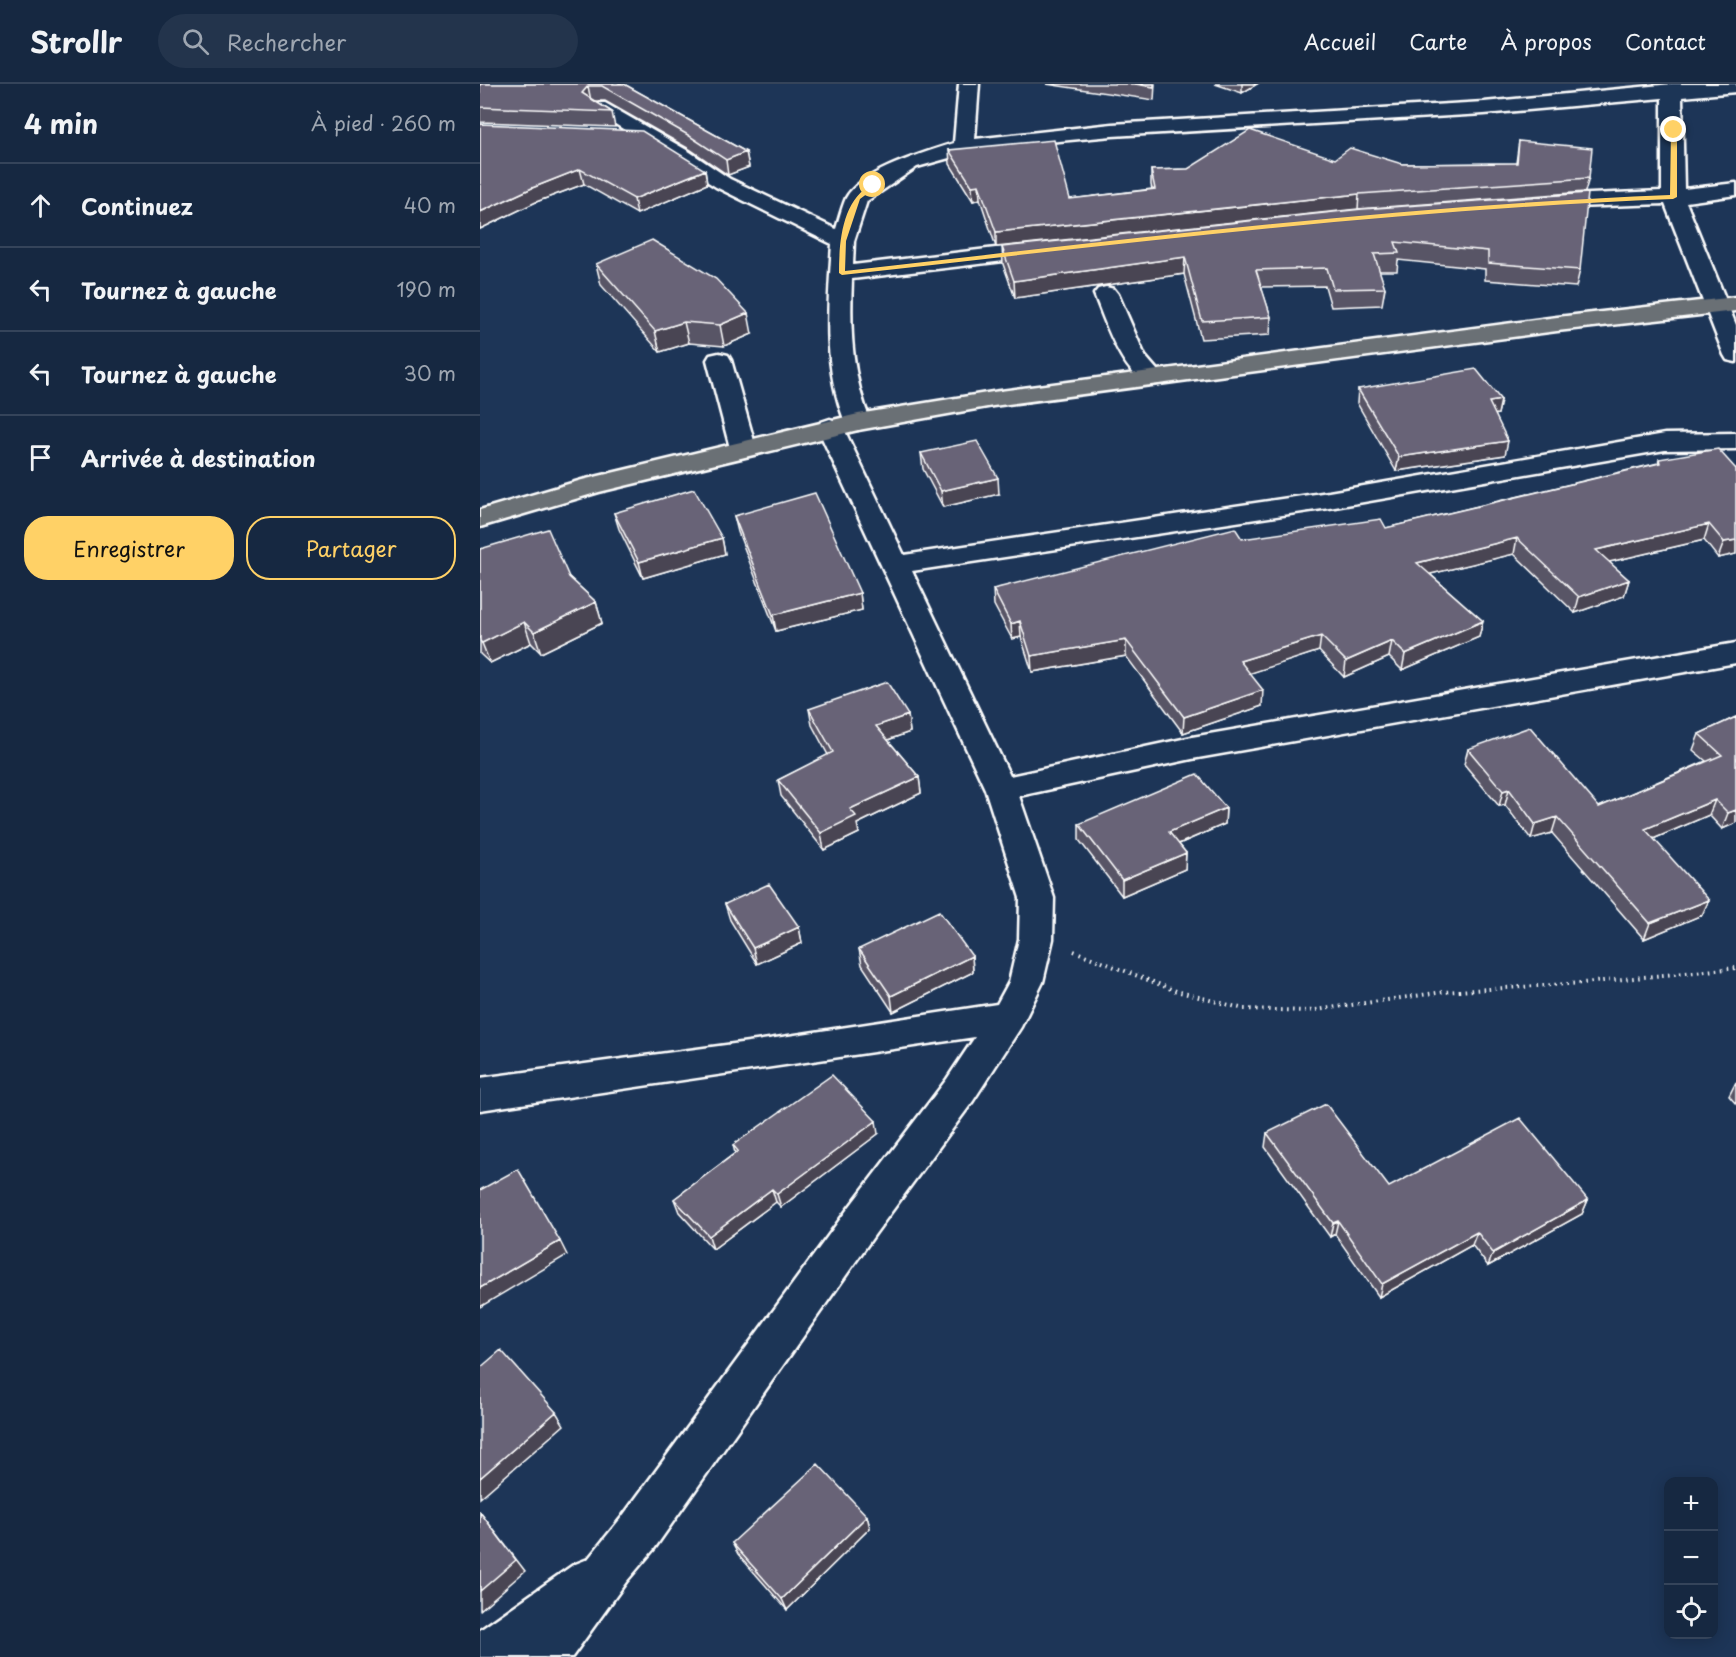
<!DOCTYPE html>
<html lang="fr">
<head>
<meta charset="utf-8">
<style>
  body { margin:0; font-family:"Playpen Sans",sans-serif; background:#23344c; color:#f1f3f6 }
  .controls { position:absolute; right:18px; bottom:18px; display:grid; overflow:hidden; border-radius:12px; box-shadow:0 3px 15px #0003 }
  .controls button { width:54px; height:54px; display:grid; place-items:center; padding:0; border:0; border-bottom:2px solid #35445a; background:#162841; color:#f1f3f6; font:30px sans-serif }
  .stop { position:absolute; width:18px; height:18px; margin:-14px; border:4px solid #ffd166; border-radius:50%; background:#fff }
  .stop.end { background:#ffd166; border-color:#fff; box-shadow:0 2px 6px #0008 }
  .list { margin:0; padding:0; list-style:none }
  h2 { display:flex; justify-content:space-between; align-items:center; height:78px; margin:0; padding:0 24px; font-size:26px }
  h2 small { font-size:20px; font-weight:400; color:#9ea6b1 }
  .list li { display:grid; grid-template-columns:39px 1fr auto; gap:18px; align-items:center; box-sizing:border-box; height:84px; padding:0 24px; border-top:2px solid #35445a }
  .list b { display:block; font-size:22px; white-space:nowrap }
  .list em { font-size:20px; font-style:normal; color:#9ea6b1 }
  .actions { display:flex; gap:12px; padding:18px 24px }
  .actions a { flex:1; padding:14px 0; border:2px solid #ffd166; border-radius:24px; text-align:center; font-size:21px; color:#ffd166 }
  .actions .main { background:#ffd166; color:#111 }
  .icon { flex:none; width:33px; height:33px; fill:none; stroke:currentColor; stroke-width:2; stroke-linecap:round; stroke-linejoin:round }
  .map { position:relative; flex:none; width:1256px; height:1573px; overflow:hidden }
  header { display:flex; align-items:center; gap:36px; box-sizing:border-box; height:84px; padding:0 30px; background:#162841; border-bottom:2px solid #35445a }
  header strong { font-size:28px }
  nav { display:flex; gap:33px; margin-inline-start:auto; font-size:21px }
  .search { width:420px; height:54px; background:#23344c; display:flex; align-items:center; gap:15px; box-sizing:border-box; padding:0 21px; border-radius:33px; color:#9ea6b1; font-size:22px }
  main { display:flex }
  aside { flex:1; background:#162841 }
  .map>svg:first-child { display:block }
</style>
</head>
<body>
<header>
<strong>Strollr</strong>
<div class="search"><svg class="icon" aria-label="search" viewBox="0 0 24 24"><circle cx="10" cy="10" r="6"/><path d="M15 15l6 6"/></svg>Rechercher</div>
<nav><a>Accueil</a><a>Carte</a><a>À propos</a><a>Contact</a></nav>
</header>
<main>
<aside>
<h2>4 min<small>À pied · 260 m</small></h2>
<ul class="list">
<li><svg class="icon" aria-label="ahead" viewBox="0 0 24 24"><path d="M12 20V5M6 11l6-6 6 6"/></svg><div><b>Continuez</b></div><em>40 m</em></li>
<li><svg class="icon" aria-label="left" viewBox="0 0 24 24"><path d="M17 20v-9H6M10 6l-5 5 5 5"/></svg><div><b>Tournez à gauche</b></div><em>190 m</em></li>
<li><svg class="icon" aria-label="left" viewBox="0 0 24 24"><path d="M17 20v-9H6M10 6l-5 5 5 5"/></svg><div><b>Tournez à gauche</b></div><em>30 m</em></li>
<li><svg class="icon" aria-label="arrive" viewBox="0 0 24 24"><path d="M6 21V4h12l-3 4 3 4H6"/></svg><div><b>Arrivée à destination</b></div></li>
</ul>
<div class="actions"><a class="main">Enregistrer</a><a>Partager</a></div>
</aside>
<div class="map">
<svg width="1256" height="1573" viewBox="0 0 1256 1573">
  <rect width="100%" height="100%" fill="#1d3557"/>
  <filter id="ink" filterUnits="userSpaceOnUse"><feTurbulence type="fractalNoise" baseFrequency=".0167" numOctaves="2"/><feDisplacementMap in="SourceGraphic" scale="12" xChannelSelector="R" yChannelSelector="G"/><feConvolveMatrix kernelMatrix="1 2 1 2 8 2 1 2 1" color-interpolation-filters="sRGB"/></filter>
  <g filter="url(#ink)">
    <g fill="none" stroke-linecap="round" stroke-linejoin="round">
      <defs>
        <path id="minor" d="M 479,0 L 499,0 L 495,55 L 632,40 L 1004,18 L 1192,0 L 1256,0 L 1256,8 L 1202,13 L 1204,105 L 1256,99 L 1256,111 L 1206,118 L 1256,241 L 1256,278 L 1247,276 L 1244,271 L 1185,120 L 1063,124 L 1055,123 L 1052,118 L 1055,113 L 1063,112 L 1182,107 L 1182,14 L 1004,30 L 632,52 L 525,62 L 487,69 L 437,83 L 387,117 L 374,157 L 373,181 L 567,158 L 575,160 L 578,165 L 575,170 L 567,172 L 372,195 C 370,245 371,291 391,338 L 387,343 L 378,346 L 369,343 L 365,338 C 342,280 348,222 352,160 L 236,103 L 108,23 L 111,19 L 125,19 L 210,68 L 250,95 L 356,145 C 359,135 362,123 366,114 C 380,87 447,68 474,59 Z
          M 626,203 L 634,205 L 638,210 L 665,272 L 684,294 L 681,299 C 646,308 625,235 614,210 L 618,205 Z
          M 239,269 L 248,271 L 251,276 L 276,364 L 272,369 L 263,372 L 254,369 L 250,364 L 227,276 L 230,271 Z
          M 350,335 L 359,338 L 363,343 L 424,471 L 849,408 L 1185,350 L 1256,349 L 1256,365 L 1185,366 L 849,424 L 432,487 L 530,692 L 712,653 L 1256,559 L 1256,579 L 712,675 L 539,712 L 574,814 L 573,855 L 563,898 L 541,943 L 493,1017 L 395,1150 L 174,1465 L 146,1498 L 92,1573 L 0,1573 L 0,1546 L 93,1481 L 108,1475 L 142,1433 L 367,1126 L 467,995 L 495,953 L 0,1026 L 0,994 L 276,957 L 517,920 L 529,898 L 539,855 L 540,814 L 505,705 L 337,343 L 341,338 Z"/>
        <path id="major" d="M 1256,213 L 1256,227 L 1077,247 L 513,322 L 378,346 L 119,408 L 0,443 L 0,426 L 102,396 L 378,330 L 513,308 L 1077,233 Z"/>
      </defs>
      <use href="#minor" stroke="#fff" stroke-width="5"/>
      <use href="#major" stroke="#fff" stroke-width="5"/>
      <path stroke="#fff" stroke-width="4" stroke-dasharray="1.5 4.5" stroke-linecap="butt" d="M 594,867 L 696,907 L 764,925 L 829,927 L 963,908 L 1103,899 L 1256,884"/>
      <use href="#minor" fill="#1d3557" fill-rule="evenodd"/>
      <use href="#major" fill="#6a7074" fill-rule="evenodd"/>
    </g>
    <path fill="#595566" stroke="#fff" stroke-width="1.5" d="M 0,0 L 144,0 L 266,68 L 269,83 L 248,91 L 211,66 L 125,17 L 114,17 L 132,28 L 135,43 L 0,38 Z
      M 566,0 L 675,0 L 674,16 Z
      M 735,0 L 777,0 L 762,9 Z
      M 0,40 L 225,86 L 227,100 L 157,130 L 104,100 L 56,118 L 0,145 Z
      M 1039,57 L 1109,94 L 1105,108 L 878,125 L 516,163 L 500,115 L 493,117 L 470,80 L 469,66 L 590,115 L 672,105 L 671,101 L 671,86 L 708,85 L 855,75 L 922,80 L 1036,79 Z
      M 882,125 L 1100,186 L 1096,203 L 1005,196 L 1005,185 L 918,176 L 917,187 L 899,187 L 905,204 L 902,221 L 851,223 L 845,202 L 781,203 L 791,233 L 790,251 L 721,255 L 704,190 L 535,214 L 523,180 L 522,163 Z
      M 116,180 L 272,250 L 244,262 L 209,259 L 180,268 L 121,201 Z
      M 878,305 L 1021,316 L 1018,330 L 1015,330 L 1025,371 L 916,387 L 877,319 Z
      M 441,369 L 519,410 L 463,423 L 443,385 Z
      M 1179,375 L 1256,385 L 1256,470 L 1238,474 L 1224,456 L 1129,478 L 1149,496 L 1144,512 L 1095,529 L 1034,470 L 950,490 L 1003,537 L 999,553 L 922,586 L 909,573 L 864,593 L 839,567 L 770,589 L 782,622 L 703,649 L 646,572 L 552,588 L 541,553 L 532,555 L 514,521 L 513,505 L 762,455 L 906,444 L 1178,379 Z
      M 134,429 L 242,454 L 245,470 L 163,494 L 139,445 Z
      M 254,432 L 380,509 L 382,526 L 296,547 L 258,448 Z
      M 0,465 L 89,493 L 116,518 L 122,539 L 61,569 L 51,559 L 10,579 L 0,570 Z
      M 329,625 L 428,631 L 430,648 L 408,656 L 439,693 L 441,709 L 377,740 L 379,749 L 344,766 L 301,712 L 298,696 L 348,671 L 332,641 Z
      M 1256,633 L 1256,739 L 1242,745 L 1229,731 L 1173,755 L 1222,831 L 1164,855 L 1072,749 L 1051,755 L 1025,721 L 1019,722 L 984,680 L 988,665 L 1119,723 L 1226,677 L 1213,666 L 1219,650 Z
      M 746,724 L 745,740 L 699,760 L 706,769 L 705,785 L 642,812 L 599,756 L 599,740 Z
      M 245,820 L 319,843 L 322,859 L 277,880 L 250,836 Z
      M 379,865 L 492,872 L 493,888 L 413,928 L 382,881 Z
      M 1256,998 L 1256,1020 L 1249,1012 Z
      M 787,1049 L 909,1103 L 1108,1116 L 1102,1130 L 1008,1182 L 992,1161 L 899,1213 L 855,1150 L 850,1153 L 785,1063 Z
      M 398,1050 L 301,1123 L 296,1118 L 233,1165 L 199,1128 L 194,1115 L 255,1069 L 253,1061 Z
      M 387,1432 L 390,1444 L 307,1526 L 258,1470 L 252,1459 Z"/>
    <path fill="#494553" stroke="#fff" stroke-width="1.5" d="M 762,0 L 777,0 L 762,9 Z
      M 108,2 L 111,17 L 102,9 Z
      M 266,68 L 269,83 L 248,91 L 246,76 Z
      M 100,85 L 104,100 L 56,118 L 0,145 L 0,128 L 52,104 Z
      M 225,86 L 227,100 L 157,130 L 154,115 Z
      M 499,101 L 500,115 L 493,117 L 492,102 Z
      M 879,110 L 878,125 L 516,163 L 516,148 Z
      M 705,173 L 704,190 L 535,214 L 534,197 Z
      M 268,229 L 272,250 L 244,262 L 240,241 Z
      M 204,238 L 209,259 L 180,268 L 175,247 Z
      M 1021,316 L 1018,330 L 1006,332 L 1009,318 Z
      M 1028,357 L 1025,371 L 916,387 L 919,373 Z
      M 518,394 L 519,410 L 463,423 L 461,407 Z
      M 1229,440 L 1224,456 L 1112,482 L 1116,466 Z
      M 242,454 L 245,470 L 163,494 L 159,478 Z
      M 1037,454 L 1034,470 L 934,494 L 937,479 Z
      M 1256,456 L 1256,470 L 1238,474 L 1244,458 Z
      M 1149,496 L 1144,512 L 1095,529 L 1099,513 Z
      M 380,509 L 382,526 L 296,547 L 293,531 Z
      M 116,518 L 122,539 L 61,569 L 54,548 Z
      M 540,537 L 541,553 L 532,555 L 531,540 Z
      M 1003,537 L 999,553 L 922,586 L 925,570 Z
      M 44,538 L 51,559 L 10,579 L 2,559 Z
      M 841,552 L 839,567 L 759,593 L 760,577 Z
      M 646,556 L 646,572 L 552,588 L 551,572 Z
      M 912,557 L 909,573 L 864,593 L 866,577 Z
      M 783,606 L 782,622 L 703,649 L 704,633 Z
      M 428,631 L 430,648 L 399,659 L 396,642 Z
      M 439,693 L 441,709 L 377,740 L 379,749 L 344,766 L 341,749 L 370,725 Z
      M 1029,705 L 1025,721 L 1019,722 L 1023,707 Z
      M 1235,716 L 1229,731 L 1159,761 L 1165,745 Z
      M 746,724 L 745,740 L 689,764 L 689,748 Z
      M 1256,726 L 1256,739 L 1242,745 L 1248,729 Z
      M 1077,733 L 1072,749 L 1051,755 L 1055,740 Z
      M 706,769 L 705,785 L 642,812 L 642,796 Z
      M 1229,816 L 1222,831 L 1164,855 L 1170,839 Z
      M 319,843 L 322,859 L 277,880 L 273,864 Z
      M 492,872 L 493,888 L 413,928 L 411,912 Z
      M 396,1037 L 398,1050 L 301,1123 L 297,1110 Z
      M 292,1105 L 296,1118 L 233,1165 L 229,1152 Z
      M 1108,1116 L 1102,1130 L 1008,1182 L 1013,1169 Z
      M 858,1137 L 855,1150 L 850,1153 L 853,1139 Z
      M 997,1148 L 992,1161 L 899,1213 L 902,1200 Z
      M 80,1157 L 87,1171 L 0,1223 L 0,1204 Z
      M 76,1328 L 84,1341 L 0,1414 L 0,1394 Z
      M 0,1428 L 45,1487 L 0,1526 Z
      M 387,1432 L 390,1444 L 307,1526 L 302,1515 Z"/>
    <path fill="#686377" stroke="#fff" stroke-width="1.5" d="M 0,0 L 144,0 L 266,68 L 246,76 L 208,51 L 122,2 L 108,2 L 102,9 L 132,28 L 0,23 Z
      M 655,0 L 674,0 L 674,3 Z
      M 0,40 L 162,47 L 225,86 L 154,115 L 100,85 L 52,104 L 0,128 Z
      M 770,46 L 855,75 L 870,64 L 922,80 L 1037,79 L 1039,57 L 1112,64 L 1109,94 L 879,110 L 516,148 L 499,101 L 492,102 L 469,66 L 574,56 L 590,115 L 675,105 L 671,86 L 708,85 Z
      M 1108,109 L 1100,186 L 1008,179 L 1008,167 L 915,158 L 919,169 L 894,170 L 905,204 L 853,205 L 847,184 L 776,186 L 791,233 L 722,237 L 705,173 L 534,197 L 522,163 L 882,125 Z
      M 172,156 L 236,195 L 268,229 L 240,241 L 204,238 L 175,247 L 116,180 Z
      M 996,285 L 1021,316 L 1009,318 L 1028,357 L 919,373 L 878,305 Z
      M 497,357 L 518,394 L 461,407 L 441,369 Z
      M 1238,365 L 1256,385 L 1256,456 L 1244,458 L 1229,440 L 1116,466 L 1149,496 L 1099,513 L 1037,454 L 937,479 L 1003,537 L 925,570 L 912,557 L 866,577 L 841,552 L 760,577 L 783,606 L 704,633 L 646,556 L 551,572 L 540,537 L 531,540 L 513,505 L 755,444 L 762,455 L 901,435 L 906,444 L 1180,379 L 1179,375 Z
      M 214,405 L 242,454 L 159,478 L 134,429 Z
      M 335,409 L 380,509 L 293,531 L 254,432 Z
      M 68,445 L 89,493 L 116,518 L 54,548 L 44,538 L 2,559 L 0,557 L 0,465 Z
      M 407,598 L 428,631 L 396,642 L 439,693 L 370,725 L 376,732 L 341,749 L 298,696 L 353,668 L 329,625 Z
      M 1256,633 L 1256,726 L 1248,729 L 1235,716 L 1165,745 L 1229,816 L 1170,839 L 1077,733 L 1055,740 L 1029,705 L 1023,707 L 988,665 L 1050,643 L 1119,723 L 1242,671 L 1219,650 Z
      M 717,690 L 746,724 L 689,748 L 706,769 L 642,796 L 599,740 Z
      M 289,800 L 319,843 L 273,864 L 245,820 Z
      M 459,827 L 492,872 L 411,912 L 379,865 Z
      M 352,991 L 396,1037 L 297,1110 L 292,1105 L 229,1152 L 194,1115 L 258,1067 L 253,1061 Z
      M 846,1020 L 909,1103 L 1040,1034 L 1108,1116 L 1013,1169 L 997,1148 L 902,1200 L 858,1137 L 853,1139 L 787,1049 Z
      M 38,1085 L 80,1157 L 0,1204 L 0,1106 Z
      M 21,1266 L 76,1328 L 0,1394 L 0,1284 Z
      M 338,1380 L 387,1432 L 302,1515 L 252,1459 Z
      M 0,1428 L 36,1476 L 0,1507 Z"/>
  </g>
  <path fill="#ffd166" d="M 1194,44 L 1197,46 L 1197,113 L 1193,115 C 915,126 639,160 362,191 L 359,189 C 359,158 362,115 393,100 L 396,103 L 380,115 L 366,157 L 365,187 C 640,156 914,122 1190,111 L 1191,46 Z"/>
</svg>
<div class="controls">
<button>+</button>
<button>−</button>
<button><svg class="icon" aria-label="locate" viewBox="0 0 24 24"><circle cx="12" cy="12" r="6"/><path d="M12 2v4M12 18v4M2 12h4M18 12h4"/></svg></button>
</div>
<div class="stop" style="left:393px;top:101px"></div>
<div class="stop end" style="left:1194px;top:46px"></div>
</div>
</main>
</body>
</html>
